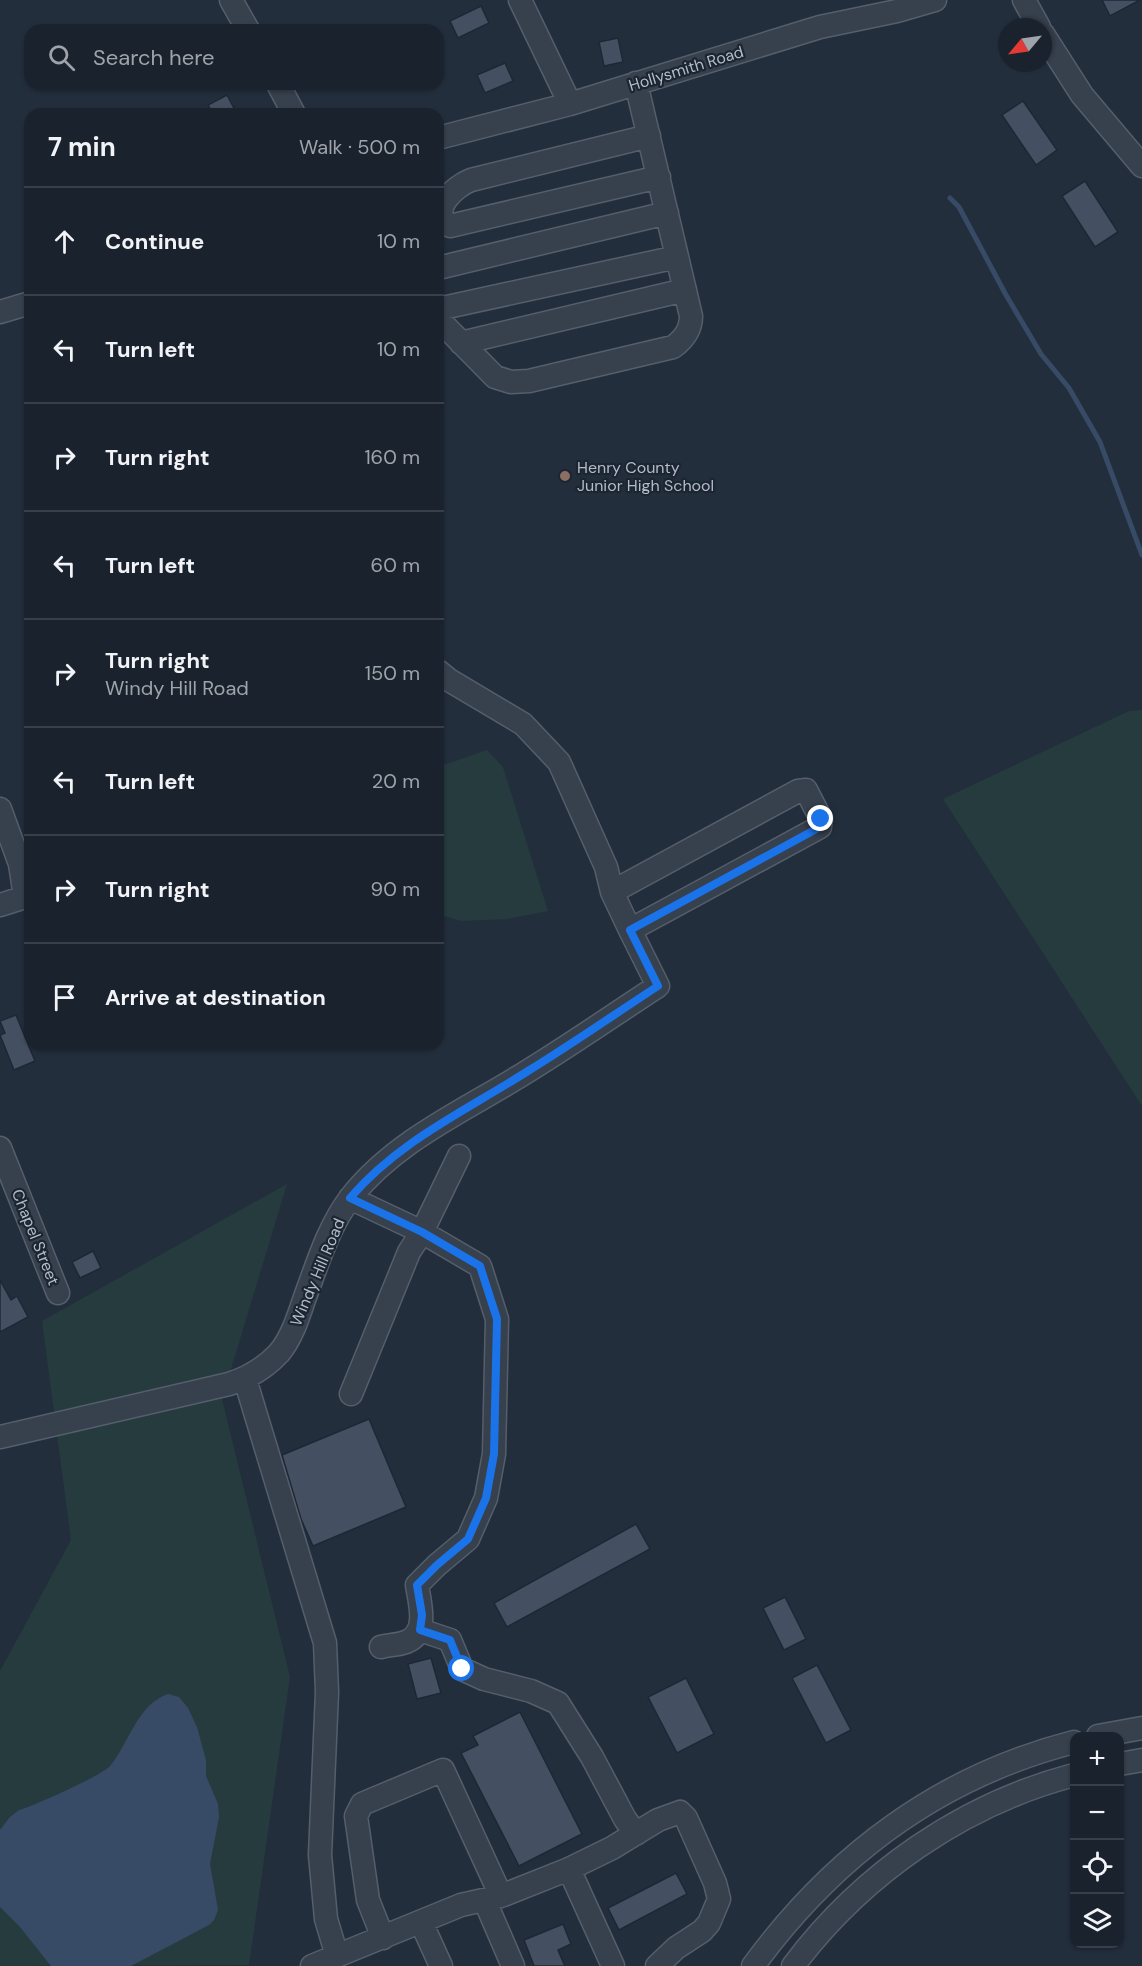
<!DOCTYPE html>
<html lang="en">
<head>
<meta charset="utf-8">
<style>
  body { margin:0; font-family:"DM Sans",sans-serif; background:#232a36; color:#f1f3f6 }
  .controls { position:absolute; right:18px; bottom:18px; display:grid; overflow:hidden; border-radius:12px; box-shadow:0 2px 4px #0004 }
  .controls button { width:54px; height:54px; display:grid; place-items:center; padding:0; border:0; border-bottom:2px solid #383f4a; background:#1a222e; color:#f1f3f6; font:30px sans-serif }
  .compass { position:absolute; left:998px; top:18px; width:54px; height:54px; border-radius:50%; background:#1a222e; box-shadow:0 2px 4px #0004; rotate:241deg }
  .stop { position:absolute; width:18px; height:18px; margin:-14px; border:4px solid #1a73e8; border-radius:50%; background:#fff }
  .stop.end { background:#1a73e8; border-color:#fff; box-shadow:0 2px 6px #0008 }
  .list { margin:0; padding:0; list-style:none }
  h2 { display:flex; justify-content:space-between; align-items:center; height:78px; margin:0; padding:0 24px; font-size:26px }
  h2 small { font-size:20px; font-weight:400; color:#9fa4aa }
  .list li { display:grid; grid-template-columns:39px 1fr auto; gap:18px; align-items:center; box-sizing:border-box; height:108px; padding:0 24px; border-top:2px solid #383f4a }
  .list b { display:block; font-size:22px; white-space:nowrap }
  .list p { margin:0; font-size:20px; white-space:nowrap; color:#9fa4aa }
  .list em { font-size:20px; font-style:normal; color:#9fa4aa }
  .icon { flex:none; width:33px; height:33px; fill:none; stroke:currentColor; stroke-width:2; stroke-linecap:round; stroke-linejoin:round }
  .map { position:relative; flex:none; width:1142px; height:1966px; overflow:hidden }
  .search { position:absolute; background:#1a222e; box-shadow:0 2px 4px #0004; left:24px; top:24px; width:420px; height:66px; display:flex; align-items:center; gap:15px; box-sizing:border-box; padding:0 21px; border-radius:18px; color:#9fa4aa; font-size:22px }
  .panel { position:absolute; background:#1a222e; box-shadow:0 2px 4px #0004; left:24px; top:108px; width:420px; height:942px; border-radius:18px }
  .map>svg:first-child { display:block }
</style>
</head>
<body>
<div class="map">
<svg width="1142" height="1966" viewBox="0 0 1142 1966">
  <rect width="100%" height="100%" fill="#232e3d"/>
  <path fill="#253b3e" d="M 1142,710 L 1142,1106 L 943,799 L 1129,711 Z
    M 487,750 L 503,767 L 548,911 L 507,919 L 461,921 L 438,914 L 438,767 Z
    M 287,1184 L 222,1399 L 290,1677 L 249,1965 L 0,1966 L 0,1671 L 71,1540 L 42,1321 Z"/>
  <path fill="#384b66" d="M 168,1694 L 179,1697 L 188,1708 L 197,1727 L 206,1760 L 206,1776 L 218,1804 L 219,1817 L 210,1864 L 218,1910 L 214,1920 L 209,1925 L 131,1966 L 51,1966 L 20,1927 L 0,1907 L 0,1830 L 10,1817 L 19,1810 C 32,1807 105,1774 111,1765 C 130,1741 137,1705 168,1694 Z"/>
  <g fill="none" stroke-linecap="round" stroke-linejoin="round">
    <path stroke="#384b66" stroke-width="5" d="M 950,198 L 959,207 L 1006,295 L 1041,354 L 1069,388 L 1100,442 L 1142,555"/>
  </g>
  <path fill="#445061" stroke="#1e2734" stroke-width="1.5" d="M 1102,0 L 1140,0 L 1110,16 Z
    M 481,6 L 489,23 L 458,38 L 450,21 Z
    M 618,38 L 623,62 L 604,66 L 599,42 Z
    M 505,63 L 513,81 L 485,93 L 477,75 Z
    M 227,95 L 237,114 L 213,114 L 208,105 Z
    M 1023,101 L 1057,150 L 1036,165 L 1002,115 Z
    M 1085,181 L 1118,232 L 1095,247 L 1062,196 Z
    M 16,1015 L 35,1061 L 14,1070 L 0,1035 L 5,1033 L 0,1021 Z
    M 93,1251 L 101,1268 L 80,1278 L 72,1262 Z
    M 0,1280 L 11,1300 L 17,1296 L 28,1317 L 0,1332 Z
    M 369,1419 L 406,1507 L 313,1546 L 301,1519 L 282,1455 Z
    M 636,1524 L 650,1549 L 507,1627 L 494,1603 Z
    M 785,1597 L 806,1639 L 784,1650 L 763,1608 Z
    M 431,1658 L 441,1693 L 417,1699 L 408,1664 Z
    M 817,1665 L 851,1730 L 826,1743 L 792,1678 Z
    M 686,1678 L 714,1734 L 677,1753 L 648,1697 Z
    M 520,1712 L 582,1834 L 519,1866 L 461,1753 L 478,1745 L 473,1736 Z
    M 676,1873 L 687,1894 L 619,1930 L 608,1908 Z
    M 563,1924 L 571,1944 L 558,1950 L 565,1966 L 534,1966 L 524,1940 Z"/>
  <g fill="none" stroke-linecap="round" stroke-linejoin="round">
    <defs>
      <path id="minor" d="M 231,0 L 248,30
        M 520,0 L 570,104
        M 1024,0 L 1039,27
        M 1043,34 L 1082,95 L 1142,166
        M 278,84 L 294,114
        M 649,136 L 471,180 C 455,186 427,211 450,226 L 659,177
        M 438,138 L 570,104 L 820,27 L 897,11 L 935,0
        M 438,268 L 667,213
        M 438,309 L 677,257
        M 0,312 L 30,303
        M 438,319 L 495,377 L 511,382 L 529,381 L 673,347 C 684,339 691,330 691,316 L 636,83
        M 461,343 L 685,290
        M 438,671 L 449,680 L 523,724 L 559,762 L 606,867 L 612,892
        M 0,809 L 20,864 L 25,897 L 0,905
        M 0,1148 L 58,1293
        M 350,1198 L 422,1232 L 480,1266 L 497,1319 L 494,1454 L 486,1498 L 468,1539 L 437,1565 L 417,1585 C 420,1604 429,1633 406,1642 C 398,1645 389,1645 381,1647
        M 245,1379 L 325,1643 L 327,1692 L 320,1855 L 326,1919 L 337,1956
        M 351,1394 L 409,1252 L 422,1232 L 459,1156
        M 0,1437 L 229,1384 C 248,1378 265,1368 279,1353 C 291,1339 298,1318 304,1300 C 317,1265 328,1227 351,1197 C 397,1139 468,1109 528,1071 C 572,1044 615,1014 658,986 L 630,930 L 820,827 L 821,819 L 806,790 L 798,791 L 612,892 L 630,930
        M 420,1630 L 450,1640 L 462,1669 L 484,1679 L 531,1691 L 558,1703 L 592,1757 L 625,1819 L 636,1834
        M 1098,1736 L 1142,1728
        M 1120,1764 L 1142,1760
        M 569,1869 L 613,1966
        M 485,1901 L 513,1966
        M 421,1922 L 441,1966
        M 383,1938 L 368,1900 L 356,1816 L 362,1804 L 443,1770 L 501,1896
        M 312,1966 L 461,1905 L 501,1896 L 569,1869 L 612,1848 L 658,1820 L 680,1812 L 686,1818 L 715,1883 L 719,1899 L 709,1923 L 702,1931 L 676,1948 L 657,1966
        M 753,1966 C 834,1855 941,1776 1074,1742
        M 793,1966 C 862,1874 963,1804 1074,1775"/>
    </defs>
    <use href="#minor" stroke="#555e6b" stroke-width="25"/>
    <use href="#minor" stroke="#37404d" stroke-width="22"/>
  </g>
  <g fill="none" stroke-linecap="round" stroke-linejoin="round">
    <path stroke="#1a73e8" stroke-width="8" d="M 462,1669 L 450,1640 L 420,1630 L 422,1615 L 417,1585 L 437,1565 L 468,1539 L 486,1498 L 494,1454 L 497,1319 L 480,1266 L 422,1232 L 350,1198 C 399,1141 465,1111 528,1071 C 572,1044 615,1014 658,986 L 630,930 L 820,827 L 821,819"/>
  </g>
  <circle fill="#8d6e63" stroke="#1c2532" stroke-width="2" cx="565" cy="476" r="6"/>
  <g text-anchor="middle" stroke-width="4.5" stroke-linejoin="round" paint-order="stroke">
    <g font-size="16" fill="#b3bbc8" stroke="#1c2532">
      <text transform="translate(686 68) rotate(-17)" y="6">Hollysmith Road</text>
      <text transform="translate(36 1237) rotate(68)" y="6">Chapel Street</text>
      <text transform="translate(317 1272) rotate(-67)" y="6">Windy Hill Road</text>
    </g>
    <g font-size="16" fill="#b3bbc8" stroke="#1c2532" text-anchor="start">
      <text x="577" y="473">Henry County<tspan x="577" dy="18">Junior High School</tspan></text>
    </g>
  </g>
</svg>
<div class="controls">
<button>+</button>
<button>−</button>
<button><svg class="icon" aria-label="locate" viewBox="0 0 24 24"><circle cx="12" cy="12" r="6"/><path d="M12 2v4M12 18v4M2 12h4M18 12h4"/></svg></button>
<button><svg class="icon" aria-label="layers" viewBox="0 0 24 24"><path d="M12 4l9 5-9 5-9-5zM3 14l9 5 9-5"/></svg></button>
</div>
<svg class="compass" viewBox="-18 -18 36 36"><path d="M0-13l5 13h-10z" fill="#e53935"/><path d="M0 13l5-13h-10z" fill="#9fa4aa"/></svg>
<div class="stop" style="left:462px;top:1669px"></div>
<div class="stop end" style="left:821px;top:819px"></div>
<div class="search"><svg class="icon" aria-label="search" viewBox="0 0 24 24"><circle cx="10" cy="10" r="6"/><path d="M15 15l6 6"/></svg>Search here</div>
<section class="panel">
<h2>7 min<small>Walk · 500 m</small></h2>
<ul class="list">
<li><svg class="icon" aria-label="ahead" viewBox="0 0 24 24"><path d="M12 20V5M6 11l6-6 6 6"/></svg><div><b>Continue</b></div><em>10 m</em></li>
<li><svg class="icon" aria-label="left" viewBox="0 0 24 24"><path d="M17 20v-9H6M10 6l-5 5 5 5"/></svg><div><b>Turn left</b></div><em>10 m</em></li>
<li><svg class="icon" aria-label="right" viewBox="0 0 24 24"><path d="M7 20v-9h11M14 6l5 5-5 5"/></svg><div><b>Turn right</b></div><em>160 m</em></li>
<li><svg class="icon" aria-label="left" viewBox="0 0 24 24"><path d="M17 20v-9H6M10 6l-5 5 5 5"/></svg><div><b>Turn left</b></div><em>60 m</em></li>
<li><svg class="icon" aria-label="right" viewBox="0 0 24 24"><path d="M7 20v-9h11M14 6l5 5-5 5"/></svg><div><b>Turn right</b><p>Windy Hill Road</p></div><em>150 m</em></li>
<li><svg class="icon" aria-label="left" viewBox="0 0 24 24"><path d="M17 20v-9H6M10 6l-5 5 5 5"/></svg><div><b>Turn left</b></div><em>20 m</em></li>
<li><svg class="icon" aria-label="right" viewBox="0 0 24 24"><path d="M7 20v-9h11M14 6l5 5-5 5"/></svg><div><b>Turn right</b></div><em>90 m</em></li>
<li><svg class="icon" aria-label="arrive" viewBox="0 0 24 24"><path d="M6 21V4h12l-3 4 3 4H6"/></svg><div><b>Arrive at destination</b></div></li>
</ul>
</section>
</div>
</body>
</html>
